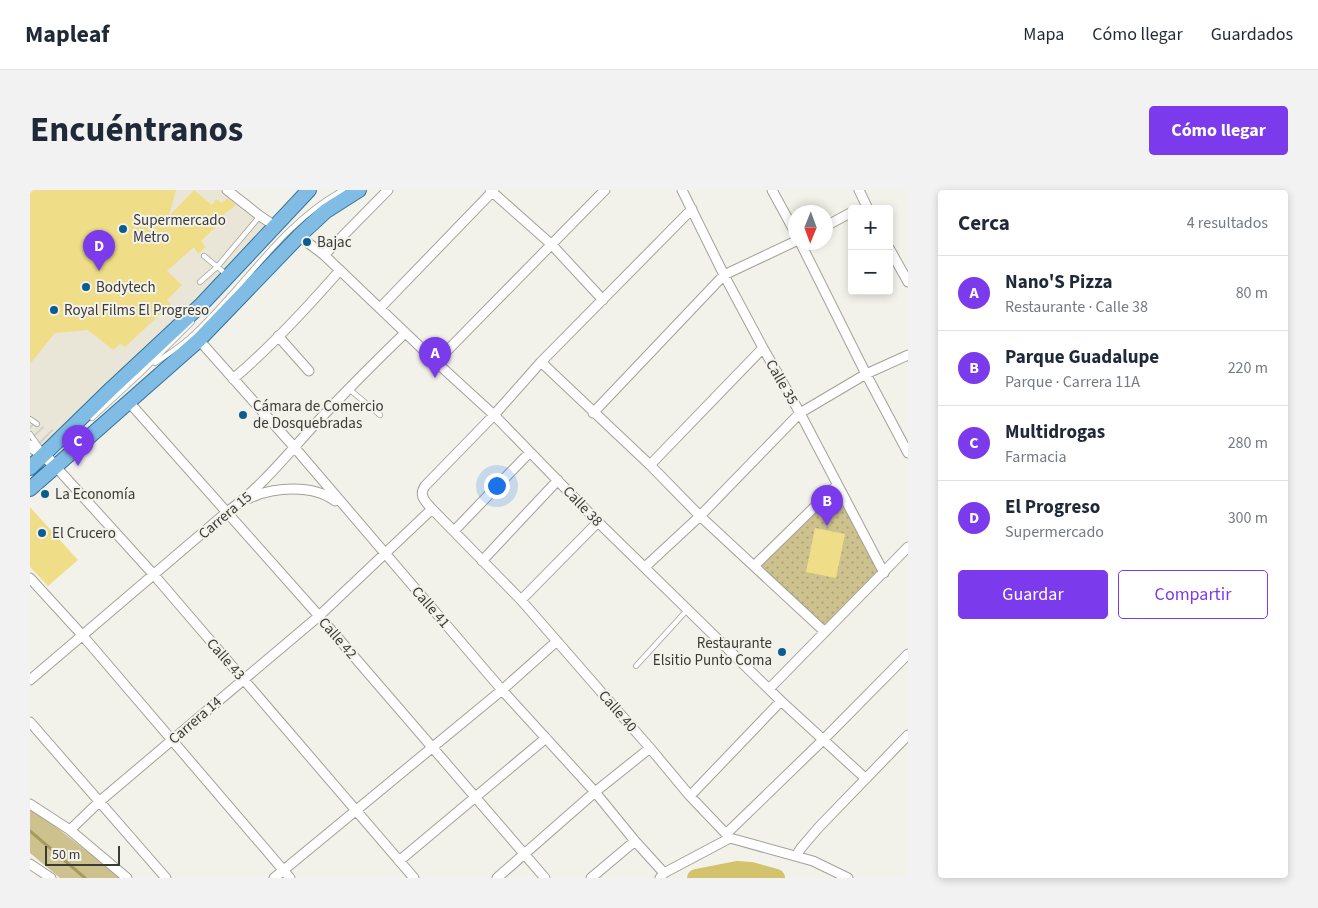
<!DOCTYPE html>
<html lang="es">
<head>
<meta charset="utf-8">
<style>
  body { margin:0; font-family:"Source Sans 3",sans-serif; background:#f2f2f3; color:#1f2937 }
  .controls { position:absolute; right:15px; top:15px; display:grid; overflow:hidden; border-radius:5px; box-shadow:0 2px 8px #0003 }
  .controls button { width:45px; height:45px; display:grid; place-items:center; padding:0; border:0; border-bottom:1px solid #e0e1e3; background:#fff; color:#1f2937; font:25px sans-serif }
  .compass { position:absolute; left:758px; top:15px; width:45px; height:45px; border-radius:50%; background:#fff; box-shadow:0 2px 8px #0003; rotate:181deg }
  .scale { position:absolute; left:15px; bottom:12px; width:75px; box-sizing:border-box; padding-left:5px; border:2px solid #3b3a37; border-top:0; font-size:14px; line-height:18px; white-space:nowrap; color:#3b3a37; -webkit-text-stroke:4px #f3f2ea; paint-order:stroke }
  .you { position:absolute; left:466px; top:295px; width:18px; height:18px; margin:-12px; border:4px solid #fff; border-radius:50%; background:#1a73e8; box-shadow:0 0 0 8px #1a73e833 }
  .badge { display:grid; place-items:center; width:32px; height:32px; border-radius:50%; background:#7c3aed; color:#fff; font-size:16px; font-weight:700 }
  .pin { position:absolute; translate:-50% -41px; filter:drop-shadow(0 1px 2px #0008) }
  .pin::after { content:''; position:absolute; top:26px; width:18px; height:15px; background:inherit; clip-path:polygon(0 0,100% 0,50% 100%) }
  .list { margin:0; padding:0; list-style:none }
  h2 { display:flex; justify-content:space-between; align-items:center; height:65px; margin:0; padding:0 20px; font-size:21px }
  h2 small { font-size:16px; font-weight:400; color:#747a83 }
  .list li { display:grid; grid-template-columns:32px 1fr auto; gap:15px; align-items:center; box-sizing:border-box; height:75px; padding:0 20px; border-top:1px solid #e0e1e3 }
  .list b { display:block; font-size:19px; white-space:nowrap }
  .list p { margin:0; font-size:16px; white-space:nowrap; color:#747a83 }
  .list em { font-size:16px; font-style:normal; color:#747a83 }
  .actions { display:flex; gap:10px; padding:15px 20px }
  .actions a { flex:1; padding:11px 0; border:1px solid #7c3aed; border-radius:5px; text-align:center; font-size:18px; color:#7c3aed }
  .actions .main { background:#7c3aed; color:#fff }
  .map { position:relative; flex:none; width:878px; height:688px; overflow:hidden; border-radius:5px }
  header { display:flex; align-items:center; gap:30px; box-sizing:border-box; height:70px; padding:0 25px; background:#fff; border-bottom:1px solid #e0e1e3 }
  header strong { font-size:24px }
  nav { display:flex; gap:28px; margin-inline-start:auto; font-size:18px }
  .intro { display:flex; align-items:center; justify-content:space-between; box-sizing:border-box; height:120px; padding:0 30px }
  h1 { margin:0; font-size:35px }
  .button { padding:12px 22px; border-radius:5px; background:#7c3aed; color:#fff; font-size:18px; font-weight:700 }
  main { display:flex; gap:30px; padding:0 30px }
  aside { flex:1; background:#fff; border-radius:5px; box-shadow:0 2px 8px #0003 }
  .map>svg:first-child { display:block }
</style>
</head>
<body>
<header>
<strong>Mapleaf</strong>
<nav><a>Mapa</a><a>Cómo llegar</a><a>Guardados</a></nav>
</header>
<div class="intro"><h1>Encuéntranos</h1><a class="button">Cómo llegar</a></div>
<main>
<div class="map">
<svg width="878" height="688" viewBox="0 0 878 688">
  <defs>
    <pattern id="industrial-furrows" width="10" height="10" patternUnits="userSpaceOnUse" patternTransform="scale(1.25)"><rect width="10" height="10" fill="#e9e6d8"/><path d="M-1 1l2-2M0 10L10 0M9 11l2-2" fill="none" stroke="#c9c6ba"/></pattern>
    <pattern id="park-dots" width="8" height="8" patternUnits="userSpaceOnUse" patternTransform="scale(1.25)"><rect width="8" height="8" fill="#cdc28d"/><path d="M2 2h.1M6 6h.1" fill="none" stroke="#a89f74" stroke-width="1.8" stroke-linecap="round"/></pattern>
  </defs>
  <rect width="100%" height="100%" fill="#f3f2ea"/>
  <path fill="#e9e6d8" d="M 0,0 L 197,0 L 245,36 L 35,244 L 7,234 L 0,229 Z"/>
  <path fill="url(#industrial-furrows)" d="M 0,229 L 7,234 L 35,244 L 15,266 L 0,256 Z"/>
  <path fill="#cdc28d" d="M 0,620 L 26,637 L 91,688 L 30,688 L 0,663 Z"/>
  <path fill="url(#park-dots)" d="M 807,295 L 854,383 L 795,442 L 724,376 Z"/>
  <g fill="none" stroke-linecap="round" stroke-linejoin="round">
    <path stroke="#a69a5d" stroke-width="3" d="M 0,641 L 55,688"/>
    <path stroke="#d4c36d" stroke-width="18" d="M 666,688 L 707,680 L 721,681 L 746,688"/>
  </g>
  <path fill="#efde87" d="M 0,0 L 146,0 L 139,26 L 164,0 L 182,15 L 186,9 L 192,13 L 197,8 L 206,15 L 193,25 L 195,28 L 171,51 L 176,57 L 168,64 L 164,57 L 137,81 L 152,95 L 137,110 L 141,114 L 95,157 L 90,154 L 83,160 L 58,140 L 25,143 L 0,174 Z
    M 0,317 L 48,370 L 18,396 L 0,377 Z
    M 785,338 L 815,344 L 806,388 L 776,382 Z"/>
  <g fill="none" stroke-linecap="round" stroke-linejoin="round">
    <defs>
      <path id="service" d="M 174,66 L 196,84
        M 170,92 L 187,77 L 230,26
        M 125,173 C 138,164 153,155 165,143 C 214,97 252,33 313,0
        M 319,199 L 350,225
        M 62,228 L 111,183 L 162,132
        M 0,229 L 7,234
        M 0,244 L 10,258
        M 606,476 L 658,419"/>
      <path id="minor" d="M 197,0 L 230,26 L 245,36
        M 460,0 L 522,55 L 573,110
        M 652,0 L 694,85 L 733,158 L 770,223 L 854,383
        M 742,0 L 766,44
        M 829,0 L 838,19
        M 662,19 L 511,172 L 464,225 L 395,296 C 388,306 396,312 402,319 L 491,410 L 620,558 L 660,606 L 700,648 L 783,671 L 818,688
        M 796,36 L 822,22
        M 269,46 L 294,65 L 406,172 L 464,225 L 568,332 L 751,511 L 835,588
        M 770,52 L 836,184 L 878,263
        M 859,58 L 878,92
        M 294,65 L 358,0
        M 350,118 L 464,0
        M 248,146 L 279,181
        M 169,150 L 265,258 L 472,500 L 565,602 L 605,651 L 634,683
        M 406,172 L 575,0
        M 511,172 L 620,275 L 670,326 L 795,442
        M 203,189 C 242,156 277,118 310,80
        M 98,211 L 289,426 L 515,688
        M 563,223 L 694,85 L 766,51
        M 620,275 L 733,158
        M 26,277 L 124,385 L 384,688
        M 220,308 C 243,297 283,294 305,311
        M 424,341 L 500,262
        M 452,371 L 528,290
        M 724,376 L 807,295
        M 615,377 L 670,326 L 770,223 L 836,184 L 878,165
        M 0,388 L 53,446 L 260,688
        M 491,410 L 568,332
        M 0,490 L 197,322 C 233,296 259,262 289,230 C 317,200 346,171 375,143
        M 739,499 L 878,357
        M 0,532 L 136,688
        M 660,606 L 751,511
        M 0,614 L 40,640 L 97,688
        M 40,640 L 70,611 L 289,426 L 402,319
        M 696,644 L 793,550 L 878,464
        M 766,666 L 771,658 L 789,637 L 878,545
        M 369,671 L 516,548
        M 0,674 L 21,688
        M 244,688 L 472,500 L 527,451
        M 467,688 L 565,602 L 620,558
        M 561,688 L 605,651
        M 630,688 L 634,683 L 700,648"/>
      <path id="tertiary" d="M 0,256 L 15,266 L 26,277"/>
      <path id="primary" d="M 0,278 L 82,198 L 172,114 L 279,0
        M 0,299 L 169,150 L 269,46 L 296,21 L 329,0"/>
    </defs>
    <use href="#service" stroke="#a2a199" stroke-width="6"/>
    <use href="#minor" stroke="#a2a199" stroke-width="11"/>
    <use href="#tertiary" stroke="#a2a199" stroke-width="13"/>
    <use href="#primary" stroke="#32729d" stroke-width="16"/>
    <use href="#service" stroke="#fff" stroke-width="4.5"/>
    <use href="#minor" stroke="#fff" stroke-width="9"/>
    <use href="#tertiary" stroke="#fff" stroke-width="11"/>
    <use href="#primary" stroke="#81bce5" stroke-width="14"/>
  </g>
  <g fill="#0c5d8f" stroke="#f3f2ea" stroke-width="2">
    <circle cx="93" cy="39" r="5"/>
    <circle cx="277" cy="52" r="5"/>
    <circle cx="56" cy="97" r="5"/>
    <circle cx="24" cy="120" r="5"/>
    <circle cx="213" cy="225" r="5"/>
    <circle cx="15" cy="304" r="5"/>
    <circle cx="12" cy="343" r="5"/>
    <circle cx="752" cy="462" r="5"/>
  </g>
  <g text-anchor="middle" stroke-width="4" stroke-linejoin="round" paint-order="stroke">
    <g font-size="15" fill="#3b3a37" stroke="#f3f2ea" text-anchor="start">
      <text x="103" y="35">Supermercado<tspan x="103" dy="17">Metro</tspan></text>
      <text x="287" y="57">Bajac</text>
      <text x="66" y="102">Bodytech</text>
      <text x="34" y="125">Royal Films El Progreso</text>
      <text x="223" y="221">Cámara de Comercio<tspan x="223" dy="17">de Dosquebradas</tspan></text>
      <text x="25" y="309">La Economía</text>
      <text x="22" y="348">El Crucero</text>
      <text x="742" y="458" text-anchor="end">Restaurante<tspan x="742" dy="17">Elsitio Punto Coma</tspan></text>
    </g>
    <g font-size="15" fill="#3b3a37" stroke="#f3f2ea">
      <text transform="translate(752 192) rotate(60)" y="5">Calle 35</text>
      <text transform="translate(553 316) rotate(46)" y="5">Calle 38</text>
      <text transform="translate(195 325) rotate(-40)" y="5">Carrera 15</text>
      <text transform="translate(401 417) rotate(49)" y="5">Calle 41</text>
      <text transform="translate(308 448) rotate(49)" y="5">Calle 42</text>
      <text transform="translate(196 469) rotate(49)" y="5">Calle 43</text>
      <text transform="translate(588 521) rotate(49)" y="5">Calle 40</text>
      <text transform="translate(165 530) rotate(-41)" y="5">Carrera 14</text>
    </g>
  </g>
</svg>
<div class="controls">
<button>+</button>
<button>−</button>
</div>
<svg class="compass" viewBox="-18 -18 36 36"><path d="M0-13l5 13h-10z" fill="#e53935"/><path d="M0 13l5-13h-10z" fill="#747a83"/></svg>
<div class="scale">50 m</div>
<div class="you"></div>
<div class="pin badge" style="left:405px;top:188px">A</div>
<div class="pin badge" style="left:797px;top:336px">B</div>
<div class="pin badge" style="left:48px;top:276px">C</div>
<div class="pin badge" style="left:69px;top:81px">D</div>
</div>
<aside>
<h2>Cerca<small>4 resultados</small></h2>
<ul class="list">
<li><span class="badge">A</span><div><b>Nano'S Pizza</b><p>Restaurante · Calle 38</p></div><em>80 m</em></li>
<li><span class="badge">B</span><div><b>Parque Guadalupe</b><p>Parque · Carrera 11A</p></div><em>220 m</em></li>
<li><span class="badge">C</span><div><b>Multidrogas</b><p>Farmacia</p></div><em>280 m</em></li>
<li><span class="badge">D</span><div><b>El Progreso</b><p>Supermercado</p></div><em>300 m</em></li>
</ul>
<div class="actions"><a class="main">Guardar</a><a>Compartir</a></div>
</aside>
</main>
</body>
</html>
